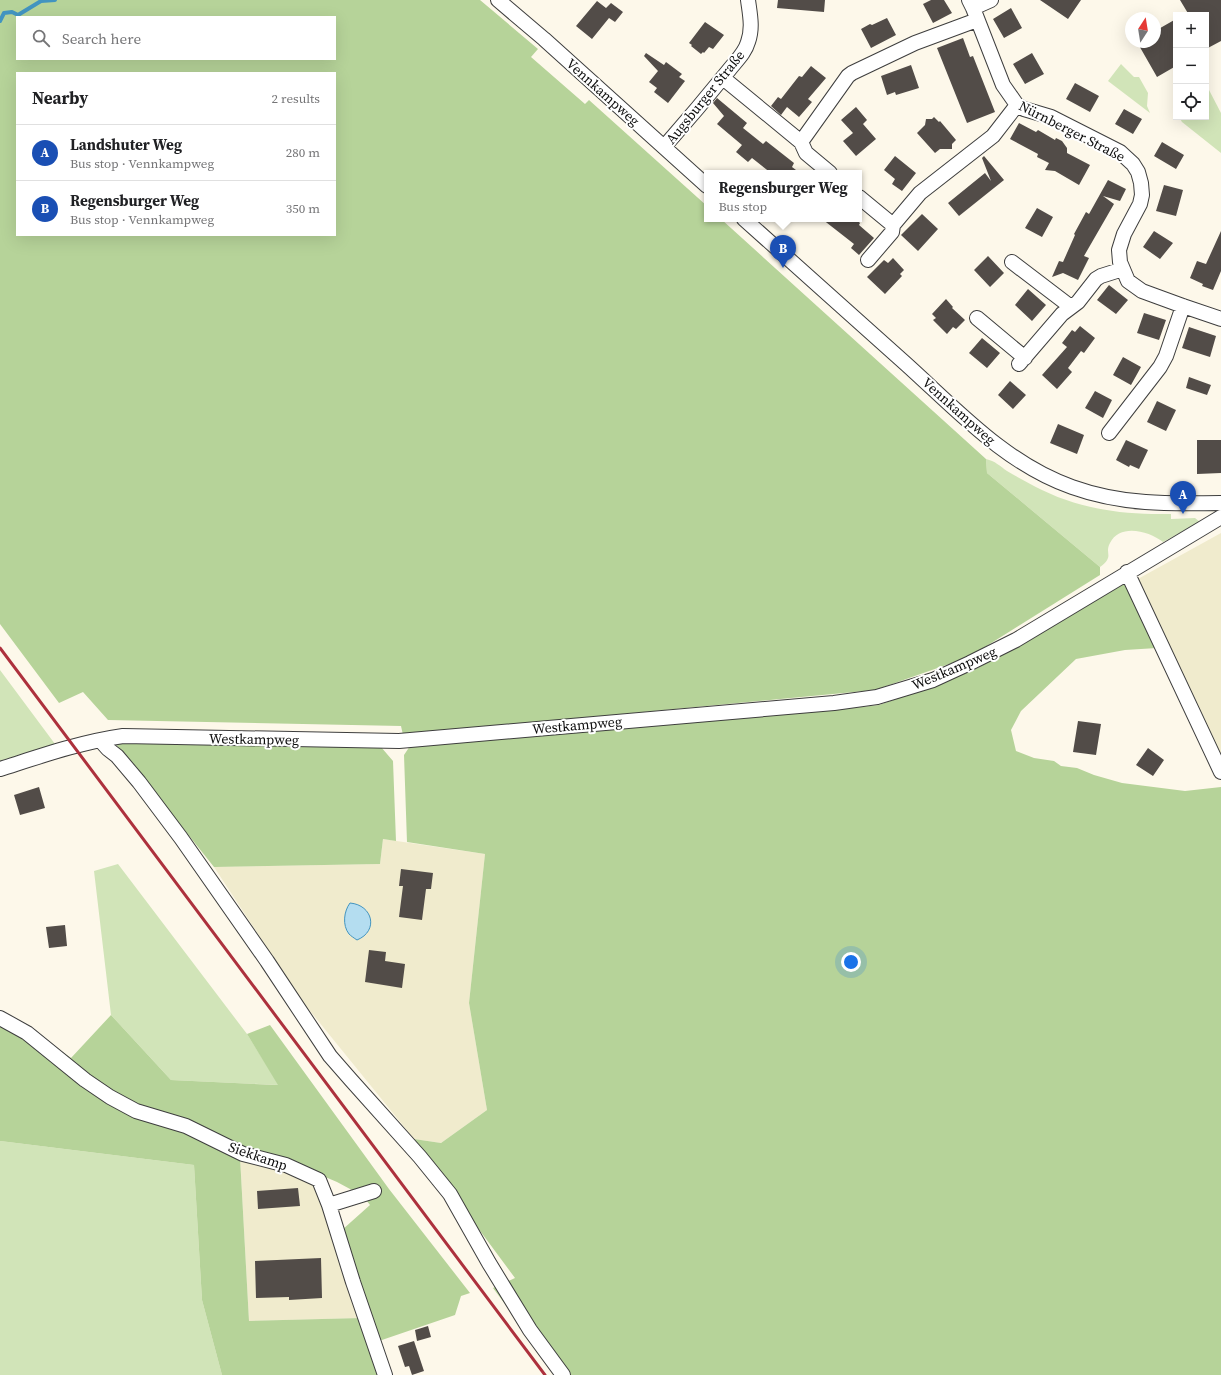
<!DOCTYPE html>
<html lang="en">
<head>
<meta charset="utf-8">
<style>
  body { margin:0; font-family:"Source Serif 4",serif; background:#f6f6f6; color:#202124 }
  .controls { position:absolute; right:12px; top:12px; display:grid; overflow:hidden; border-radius:0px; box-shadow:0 4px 16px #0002 }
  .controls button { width:36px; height:36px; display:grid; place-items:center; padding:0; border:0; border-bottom:1px solid #e0e0e0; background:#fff; color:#202124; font:20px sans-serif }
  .compass { position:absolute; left:1125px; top:12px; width:36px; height:36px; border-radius:50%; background:#fff; box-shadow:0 4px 16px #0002; rotate:12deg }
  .you { position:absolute; left:851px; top:962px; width:14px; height:14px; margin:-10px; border:3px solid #fff; border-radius:50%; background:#1a73e8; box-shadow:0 0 0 6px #1a73e833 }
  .badge { display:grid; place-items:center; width:26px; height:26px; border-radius:50%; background:#ad313d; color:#fff; font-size:13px; font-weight:700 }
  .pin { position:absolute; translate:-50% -33px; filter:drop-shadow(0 1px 2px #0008) }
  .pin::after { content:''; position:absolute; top:21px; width:14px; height:12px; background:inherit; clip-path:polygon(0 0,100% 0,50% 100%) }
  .popup { position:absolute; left:704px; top:170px; width:158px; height:52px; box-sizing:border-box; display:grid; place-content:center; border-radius:0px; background:#fff; filter:drop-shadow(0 1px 3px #0005); font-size:13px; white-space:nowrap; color:#757577 }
  .popup b { font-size:15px; color:#202124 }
  .popup::after { content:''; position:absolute; left:50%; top:100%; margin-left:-8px; border:8px solid transparent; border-top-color:#fff }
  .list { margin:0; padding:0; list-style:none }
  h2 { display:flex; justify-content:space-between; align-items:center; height:52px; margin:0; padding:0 16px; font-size:17px }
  h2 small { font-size:13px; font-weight:400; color:#757577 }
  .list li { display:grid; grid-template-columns:26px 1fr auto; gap:12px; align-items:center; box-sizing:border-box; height:56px; padding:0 16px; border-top:1px solid #e0e0e0 }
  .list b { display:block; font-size:15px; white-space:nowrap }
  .list p { margin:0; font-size:13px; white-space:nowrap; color:#757577 }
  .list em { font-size:13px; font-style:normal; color:#757577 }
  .icon { flex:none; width:22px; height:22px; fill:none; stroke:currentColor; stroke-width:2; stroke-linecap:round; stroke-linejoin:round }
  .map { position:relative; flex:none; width:1221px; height:1375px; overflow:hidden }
  .search { position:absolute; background:#fff; box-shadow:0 4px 16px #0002; left:16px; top:16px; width:320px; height:44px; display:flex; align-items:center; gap:10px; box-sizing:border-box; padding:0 14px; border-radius:0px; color:#757577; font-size:15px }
  .panel { position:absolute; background:#fff; box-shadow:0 4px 16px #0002; left:16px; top:72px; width:320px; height:164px; border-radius:0px }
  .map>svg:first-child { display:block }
</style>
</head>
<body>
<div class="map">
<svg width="1221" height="1375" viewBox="0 0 1221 1375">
  <rect width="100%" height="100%" fill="#fdf8ea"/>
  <path fill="#f0ebcd" d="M 1221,533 L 1221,760 L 1136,580 Z
    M 383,839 L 485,854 L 469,1003 L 487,1110 L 441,1143 L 414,1139 L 302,1001 L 214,867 L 380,864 Z
    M 240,1156 L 315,1182 L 361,1318 L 249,1321 Z"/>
  <path fill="#d1e4b8" d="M 1121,64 L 1134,77 L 1139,77 L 1148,93 L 1147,106 L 1150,113 L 1108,81 Z
    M 1209,90 L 1221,113 L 1221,153 L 1182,122 L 1179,117 L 1206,117 L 1206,92 Z
    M 986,459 C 995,461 1000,466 1007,471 C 1019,478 1030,484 1042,490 C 1083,510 1127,515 1171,514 L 1171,519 L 1195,518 L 1200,522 L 1163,542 C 1149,531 1120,523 1110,543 C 1104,554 1115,556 1100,567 L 987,473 Z
    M 0,670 L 55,744 L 0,761 Z
    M 118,864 L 247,1034 L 279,1085 L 171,1080 L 111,1015 L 94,871 Z
    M 0,1141 L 194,1165 L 202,1300 L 222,1375 L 0,1375 Z"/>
  <path fill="#b6d399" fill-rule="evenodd" d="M 0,0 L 480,0 L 538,49 L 531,57 L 585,104 L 589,100 L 707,206 L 707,219 L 721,219 L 986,459 L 987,473 L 1100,567 L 1100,575 L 969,657 L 875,690 L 403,735 L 401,726 L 108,720 L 83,692 L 59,703 L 0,624 ZM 17,17 L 335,17 L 335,59 L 17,59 ZM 17,73 L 335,73 L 335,235 L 17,235 Z
    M 1121,584 L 1129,585 L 1157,648 L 1125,650 L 1076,659 L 1021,711 L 1011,730 L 1016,751 L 1034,758 L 1054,761 L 1061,766 L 1077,768 L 1094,775 L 1122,783 L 1185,791 L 1221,787 L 1221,1375 L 558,1375 L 493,1288 L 515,1278 L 432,1166 L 411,1153 L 414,1139 L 441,1143 L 487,1110 L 469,1003 L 485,854 L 407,842 L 404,755 L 410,746 L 834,710 L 879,705 L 939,684 L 978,668 Z
    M 115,743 L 381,747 L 393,761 L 396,841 L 383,839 L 380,864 L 214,867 Z
    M 0,1013 L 37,1034 L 71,1058 L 111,1015 L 171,1080 L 278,1085 L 247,1034 L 270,1025 L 389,1189 L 470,1293 L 461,1296 L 455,1315 L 379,1341 L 342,1230 L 370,1205 L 363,1196 L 337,1182 L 283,1159 L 240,1157 L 249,1321 L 361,1318 L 380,1375 L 222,1375 L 202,1300 L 194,1165 L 0,1141 Z"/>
  <path fill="#b4ddf0" stroke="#4294c0" d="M 350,903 C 373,905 379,931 357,940 C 354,938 351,936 349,934 C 342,925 344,911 350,903 Z"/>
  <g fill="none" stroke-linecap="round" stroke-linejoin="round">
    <path stroke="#4294c0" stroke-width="4" d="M 0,21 L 4,13 L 12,12 L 18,15 L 41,1 L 55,0"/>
  </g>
  <path fill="#524c48" d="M 778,0 L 825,0 L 824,12 L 777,8 Z
    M 931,0 L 944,0 L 952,13 L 933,23 L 923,4 Z
    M 1040,0 L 1081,0 L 1068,19 Z
    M 1180,0 L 1221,0 L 1221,41 L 1206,49 L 1206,15 L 1189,15 Z
    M 597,1 L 606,8 L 611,3 L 623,12 L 615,22 L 609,18 L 592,39 L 576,26 Z
    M 1011,8 L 1022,28 L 1004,38 L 993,19 Z
    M 887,18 L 896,35 L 871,48 L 861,29 L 870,24 L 872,25 Z
    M 1176,19 L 1176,66 L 1157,77 L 1137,42 L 1155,42 L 1155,31 Z
    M 705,22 L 724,35 L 713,49 L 709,47 L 704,53 L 703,52 L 701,54 L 691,46 L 692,45 L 689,43 Z
    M 963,38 L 970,57 L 973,56 L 995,112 L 967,123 L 937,48 Z
    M 646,53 L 664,65 L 666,62 L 682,74 L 679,77 L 685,81 L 668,103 L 654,92 L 657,88 L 649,82 L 658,71 L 644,56 Z
    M 1032,53 L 1044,74 L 1025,84 L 1013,64 Z
    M 911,65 L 919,88 L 896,95 L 895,92 L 887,95 L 881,76 Z
    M 811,66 L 826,78 L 808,99 L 812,102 L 799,117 L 787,107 L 781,115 L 771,106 L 778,97 L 781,99 L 799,76 L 802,77 Z
    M 1075,83 L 1099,96 L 1090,112 L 1066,99 Z
    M 717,98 L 747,123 L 743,128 L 763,144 L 766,141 L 794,163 L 792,167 L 800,173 L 771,173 L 752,158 L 748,162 L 736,152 L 742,145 L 717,124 L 724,116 L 713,103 Z
    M 856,107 L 867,120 L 863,124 L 876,139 L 856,156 L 843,141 L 853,133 L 841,120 Z
    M 1124,109 L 1142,119 L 1133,134 L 1115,124 Z
    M 934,117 L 939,122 L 940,121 L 956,140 L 952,144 L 952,149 L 940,149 L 935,153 L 917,133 L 925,125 L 926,119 L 932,119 Z
    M 1019,123 L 1036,132 L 1038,130 L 1055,140 L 1056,138 L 1062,141 L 1067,148 L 1067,153 L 1090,165 L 1079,185 L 1055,171 L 1045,170 L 1049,163 L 1037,157 L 1038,154 L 1010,139 Z
    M 1162,142 L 1184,155 L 1176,169 L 1154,156 Z
    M 895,156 L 916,173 L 902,191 L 892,184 L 895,179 L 884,170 Z
    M 984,156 L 1004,180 L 959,216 L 948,203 L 985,173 L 991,181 L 982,158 Z
    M 1108,180 L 1126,189 L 1120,201 L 1103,196 L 1114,204 L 1084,256 L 1089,258 L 1078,280 L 1063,273 L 1052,277 L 1059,261 L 1063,262 L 1075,235 L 1074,234 L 1086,212 L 1089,214 Z
    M 1164,185 L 1183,190 L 1176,216 L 1156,211 Z
    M 1037,208 L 1053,217 L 1042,237 L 1025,228 Z
    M 922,214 L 938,229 L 918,251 L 901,235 Z
    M 822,219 L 856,219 L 860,223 L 859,225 L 874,238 L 859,255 L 851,248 L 854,244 Z
    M 1154,231 L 1173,243 L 1160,259 L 1143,247 Z
    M 1221,231 L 1221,271 L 1213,290 L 1202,286 L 1203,284 L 1190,278 L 1197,261 L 1206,264 Z
    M 988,256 L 1004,273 L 990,287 L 974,270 Z
    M 893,258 L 904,270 L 900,274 L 902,276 L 885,294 L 867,277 L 884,260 L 888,263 Z
    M 1109,285 L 1128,300 L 1116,314 L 1097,300 Z
    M 1028,289 L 1046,305 L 1032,321 L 1015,305 Z
    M 946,299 L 953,307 L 952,308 L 965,320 L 956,329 L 953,327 L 947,334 L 933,320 L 936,318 L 932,314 Z
    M 1144,313 L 1166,320 L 1159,340 L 1137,333 Z
    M 1080,326 L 1095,338 L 1084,353 L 1081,351 L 1068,368 L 1072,372 L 1057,389 L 1042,375 L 1067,347 L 1062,343 L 1072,330 L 1075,332 Z
    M 1189,327 L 1216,336 L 1210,357 L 1182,348 Z
    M 982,338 L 1000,353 L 987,368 L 969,353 Z
    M 1123,357 L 1141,367 L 1131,385 L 1113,375 Z
    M 1189,377 L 1211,385 L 1207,395 L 1186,388 Z
    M 1010,381 L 1026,395 L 1013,409 L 998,395 Z
    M 1095,391 L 1112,400 L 1103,418 L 1085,408 Z
    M 1157,401 L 1176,410 L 1166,431 L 1147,422 Z
    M 1058,424 L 1084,435 L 1077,454 L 1050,443 Z
    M 1126,440 L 1148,450 L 1139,469 L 1130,465 L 1129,467 L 1116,460 Z
    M 1197,440 L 1221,440 L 1221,473 L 1197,474 Z
    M 1078,721 L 1101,724 L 1096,755 L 1073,752 Z
    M 1148,748 L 1164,760 L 1153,776 L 1136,765 Z
    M 39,787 L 45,808 L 20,815 L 14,795 Z
    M 401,869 L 433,873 L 431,889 L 426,889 L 422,920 L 399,917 L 403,886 L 399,886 Z
    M 65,925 L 67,946 L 49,948 L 46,927 Z
    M 369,950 L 386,952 L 385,961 L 405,964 L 402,988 L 365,982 Z
    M 298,1188 L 300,1206 L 258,1209 L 257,1191 Z
    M 321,1258 L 322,1298 L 289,1300 L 289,1297 L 256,1298 L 255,1261 Z
    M 428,1326 L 431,1337 L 417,1341 L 415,1330 Z
    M 414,1341 L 424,1371 L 412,1375 L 409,1366 L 405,1367 L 398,1346 Z"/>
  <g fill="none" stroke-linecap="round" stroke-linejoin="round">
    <defs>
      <path id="minor" d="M 498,0 L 544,39 L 707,186
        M 969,0 L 973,8 L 1003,85 L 1017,105 L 1024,109 L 1051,117 L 1120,152 L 1133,164 L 1138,172 L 1141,183 L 1142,195 L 1140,204 L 1124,234 L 1119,250 L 1120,262 L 1128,281 L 1142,291 L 1183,306 L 1221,319
        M 973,8 L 991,0
        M 723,78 L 801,142
        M 664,147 C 686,122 708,96 729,70 C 736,61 745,53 748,42 C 753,28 750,15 748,0
        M 830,173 L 806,153 L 801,142 L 848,76 L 852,73 L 915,43 L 977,20
        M 859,197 L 893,225 L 920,193 L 993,136 L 1017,105
        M 744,219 C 798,267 852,316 906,364 C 957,410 1006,464 1072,487 C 1122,505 1169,504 1221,503
        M 868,260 L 892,232 L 893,225
        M 1012,262 L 1071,307
        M 977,318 L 1025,358
        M 1019,364 L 1062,314 L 1078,302 L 1096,279 L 1101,276 L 1123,269
        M 1109,433 L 1160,367 L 1166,356 L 1183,306
        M 1127,572 L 1221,772
        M 100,740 L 108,749 L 117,756 L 139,782 L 181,838 L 267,961 L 330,1056 L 351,1080 L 420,1157 L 450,1194 L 489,1263 L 530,1330 L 563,1375
        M 0,769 C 41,756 81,742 123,736 L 399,741 L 834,703 L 877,697 L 933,680 L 970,663 L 1016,640 L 1221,517
        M 0,1018 L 27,1033 L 85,1080 L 110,1097 L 136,1111 L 186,1126 L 243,1154 L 286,1165 L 319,1180 L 329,1205 L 353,1282 L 385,1375
        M 329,1205 L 374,1191"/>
    </defs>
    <use href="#minor" stroke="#3e3e3e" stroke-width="16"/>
    <use href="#minor" stroke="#fff" stroke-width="14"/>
    <path stroke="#ad313d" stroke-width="3" d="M 0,648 L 545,1375"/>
  </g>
  <g text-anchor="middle" stroke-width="4" stroke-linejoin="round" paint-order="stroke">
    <g font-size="14" fill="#0b0b0b" stroke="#fff">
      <text transform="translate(603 92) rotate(42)" y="5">Vennkampweg</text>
      <text transform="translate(705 97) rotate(-51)" y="5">Augsburger Straße</text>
      <text transform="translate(1072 131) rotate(27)" y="5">Nürnberger Straße</text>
      <text transform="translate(959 411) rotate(42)" y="5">Vennkampweg</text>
      <text transform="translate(954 668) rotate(-23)" y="5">Westkampweg</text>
      <text transform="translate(577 725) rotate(-5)" y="5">Westkampweg</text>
      <text transform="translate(254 739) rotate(1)" y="5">Westkampweg</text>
      <text transform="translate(258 1156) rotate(19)" y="5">Siekkamp</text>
    </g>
  </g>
</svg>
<div class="controls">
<button>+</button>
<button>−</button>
<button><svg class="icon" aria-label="locate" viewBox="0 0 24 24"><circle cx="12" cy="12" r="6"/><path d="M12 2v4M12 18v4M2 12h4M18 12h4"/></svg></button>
</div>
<svg class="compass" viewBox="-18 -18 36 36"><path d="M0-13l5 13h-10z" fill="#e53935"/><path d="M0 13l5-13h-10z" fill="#757577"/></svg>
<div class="you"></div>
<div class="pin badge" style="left:1183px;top:514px;background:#1a4fb4">A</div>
<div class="pin badge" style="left:783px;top:268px;background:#1a4fb4">B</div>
<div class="popup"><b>Regensburger Weg</b>Bus stop</div>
<div class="search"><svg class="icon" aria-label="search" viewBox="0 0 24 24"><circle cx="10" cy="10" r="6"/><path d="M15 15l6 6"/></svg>Search here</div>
<section class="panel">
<h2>Nearby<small>2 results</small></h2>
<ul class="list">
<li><span class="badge" style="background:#1a4fb4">A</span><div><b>Landshuter Weg</b><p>Bus stop · Vennkampweg</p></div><em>280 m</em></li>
<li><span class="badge" style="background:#1a4fb4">B</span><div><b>Regensburger Weg</b><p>Bus stop · Vennkampweg</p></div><em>350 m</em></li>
</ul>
</section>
</div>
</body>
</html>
